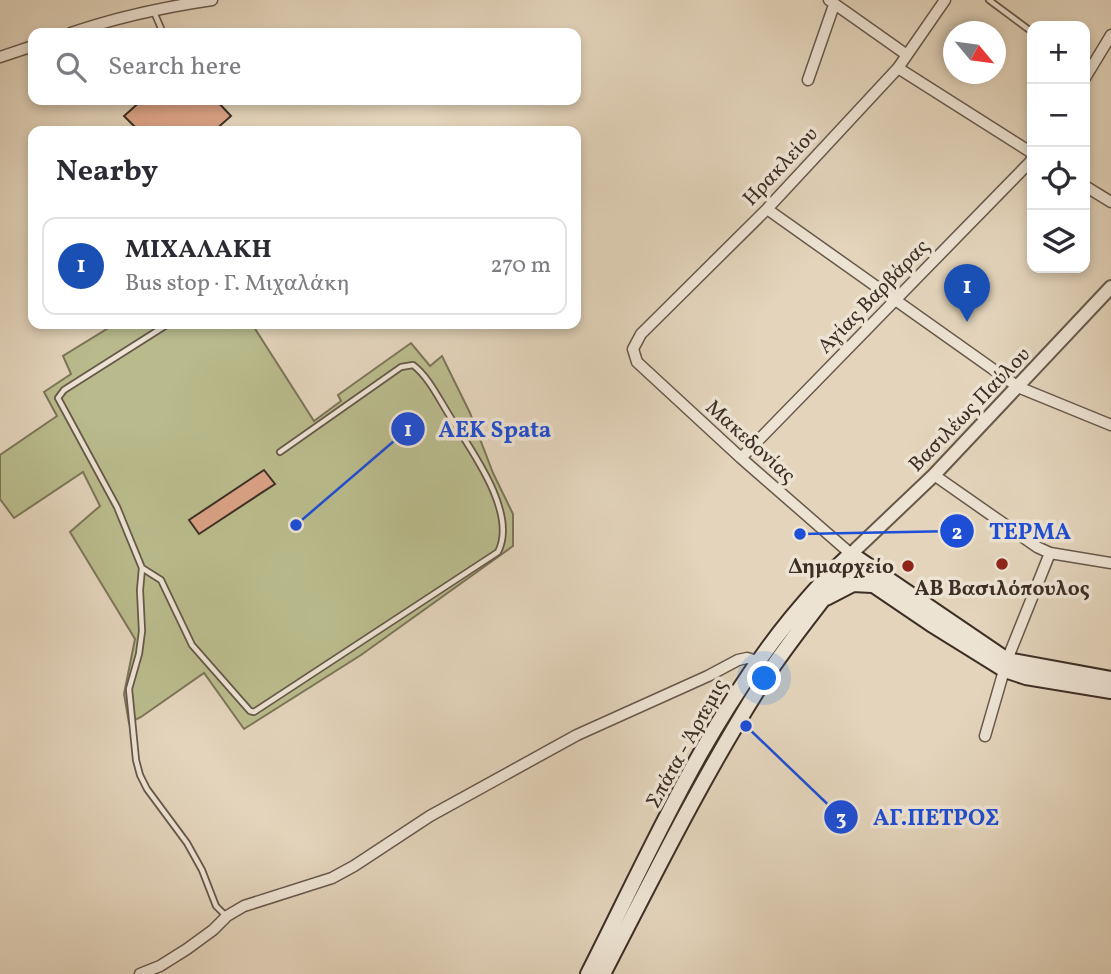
<!DOCTYPE html>
<html lang="en">
<head>
<meta charset="utf-8">
<style>
  body { margin:0; font-family:Vollkorn,serif; background:#f7f7f7; color:#2b2b33 }
  .controls { position:absolute; right:21px; top:21px; display:grid; overflow:hidden; border-radius:14px; box-shadow:0 4px 10px #0003 }
  .controls button { width:63px; height:63px; display:grid; place-items:center; padding:0; border:0; border-bottom:2px solid #e1e1e2; background:#fff; color:#2b2b33; font:35px sans-serif }
  .compass { position:absolute; left:943px; top:21px; width:63px; height:63px; border-radius:50%; background:#fff; box-shadow:0 4px 10px #0003; rotate:119deg }
  .you { position:absolute; left:765px; top:679px; width:24px; height:24px; margin:-18px; border:5px solid #fff; border-radius:50%; background:#1a73e8; box-shadow:0 0 0 10px #1a73e833 }
  .badge { display:grid; place-items:center; width:46px; height:46px; border-radius:50%; background:#8f2418; color:#fff; font-size:23px; font-weight:700 }
  .pin { position:absolute; translate:-50% -58px; filter:drop-shadow(0 2px 4px #0008) }
  .pin::after { content:''; position:absolute; top:37px; width:24px; height:21px; background:inherit; clip-path:polygon(0 0,100% 0,50% 100%) }
  .list { margin:0; padding:0; list-style:none }
  h2 { display:flex; justify-content:space-between; align-items:center; height:91px; margin:0; padding:0 28px; font-size:30px }
  h2 small { font-size:23px; font-weight:400; color:#7c7c81 }
  .list li { display:grid; grid-template-columns:46px 1fr auto; gap:21px; align-items:center; box-sizing:border-box; height:98px; margin:0 14px 14px; padding:0 14px; border:2px solid #e1e1e2; border-radius:14px }
  .list b { display:block; font-size:26px; white-space:nowrap }
  .list p { margin:0; font-size:23px; white-space:nowrap; color:#7c7c81 }
  .list em { font-size:23px; font-style:normal; color:#7c7c81 }
  .icon { flex:none; width:38px; height:38px; fill:none; stroke:currentColor; stroke-width:2; stroke-linecap:round; stroke-linejoin:round }
  .map { position:relative; flex:none; width:1111px; height:974px; overflow:hidden }
  .search { position:absolute; background:#fff; box-shadow:0 4px 10px #0003; left:28px; top:28px; width:553px; height:77px; display:flex; align-items:center; gap:18px; box-sizing:border-box; padding:0 24px; border-radius:14px; color:#7c7c81; font-size:26px }
  .panel { position:absolute; background:#fff; box-shadow:0 4px 10px #0003; left:28px; top:126px; width:553px; height:203px; border-radius:14px }
  .map>svg:first-child { display:block }
</style>
</head>
<body>
<div class="map">
<svg width="1111" height="974" viewBox="0 0 1111 974">
  <rect width="100%" height="100%" fill="#e3d4bb"/>
  <filter id="stains"><feTurbulence type="fractalNoise" baseFrequency=".00286" numOctaves="4"/><feColorMatrix values="0 0 0 0 .2 0 0 0 0 .09 0 0 0 0 .02 0 0 0 .5 -.17"/></filter>
  <radialGradient id="worn" r=".72"><stop offset=".6" stop-color="#630" stop-opacity="0"/><stop offset="1" stop-color="#630" stop-opacity=".3"/></radialGradient>
  <path fill="#b9bb8c" stroke="#7c7559" stroke-width="2" d="M 115,324 L 252,324 L 314,421 L 341,401 L 338,395 L 411,343 L 430,366 L 442,356 L 470,413 L 493,473 L 513,514 L 513,546 L 361,655 L 244,729 L 204,673 L 141,717 L 129,723 L 124,694 L 135,639 L 70,532 L 100,506 L 83,472 L 14,518 L 0,499 L 0,455 L 57,416 L 44,392 L 71,374 L 63,356 Z"/>
  <path fill="#daa285" stroke="#3e2f26" stroke-width="2" d="M 142,100 L 216,100 L 231,116 L 214,131 L 139,131 L 124,116 Z
    M 264,470 L 275,484 L 199,534 L 189,520 Z"/>
  <g fill="none" stroke-linecap="round" stroke-linejoin="round">
    <defs>
      <path id="service" d="M 989,0 L 1032,32
        M 154,12 L 163,33
        M 168,324 L 64,390 L 58,398 L 117,507 L 142,568 L 140,590 L 142,631 L 139,654 L 129,689 L 136,760 L 140,775 L 147,789 L 187,843 L 202,870 L 216,906 L 226,916
        M 142,568 L 161,580 L 192,645 L 250,711 L 254,712 L 498,552 C 518,513 471,450 451,418 C 440,401 429,377 413,365 L 401,367 L 280,452"/>
      <path id="minor" d="M 829,0 L 907,55
        M 71,33 C 117,17 165,7 212,0
        M 0,57 L 33,46
        M 898,68 L 1032,153
        M 1085,78 L 1111,35
        M 808,80 L 834,5
        M 1085,186 L 1111,202
        M 767,209 L 1018,387 L 1111,425
        M 741,458 L 1032,160
        M 934,475 L 1037,547 L 1050,553 L 1111,563
        M 851,554 L 741,458 L 637,362 L 633,349 L 641,334 L 767,209 L 898,68 L 945,0
        M 985,736 L 1007,660 L 1050,553
        M 140,974 L 160,966 L 187,949 L 213,930 L 227,916 L 244,906 L 332,878 L 354,866 L 430,816 L 577,735 L 708,676 L 738,660 L 747,658 L 758,661"/>
      <path id="tertiary" d="M 851,554 L 934,475 L 1111,287"/>
      <path id="secondary" d="M 851,554 L 1007,660 L 1111,679
        M 847,567 L 931,624 L 1005,670 L 1026,677 L 1111,691
        M 826,598 L 853,584 L 872,585
        M 588,974 C 650,852 705,723 792,617 C 811,594 829,573 851,554
        M 603,974 C 654,875 703,776 762,683 C 788,642 820,605 848,566"/>
    </defs>
    <use href="#service" stroke="#67584b" stroke-width="8"/>
    <use href="#minor" stroke="#67584b" stroke-width="13"/>
    <use href="#tertiary" stroke="#67584b" stroke-width="16"/>
    <use href="#secondary" stroke="#3e2f26" stroke-width="18"/>
    <use href="#service" stroke="#ede3d3" stroke-width="4.5"/>
    <use href="#minor" stroke="#ede3d3" stroke-width="10"/>
    <use href="#tertiary" stroke="#ede3d3" stroke-width="12"/>
    <use href="#secondary" stroke="#ede3d3" stroke-width="14"/>
  </g>
  <g fill="#8f2418" stroke="#ede3d3" stroke-width="2.5">
    <circle cx="1002" cy="564" r="7"/>
    <circle cx="908" cy="566" r="7"/>
  </g>
  <g text-anchor="middle" stroke-width="7" stroke-linejoin="round" paint-order="stroke">
    <g font-size="21" fill="#3e2f26" stroke="#ede3d3">
      <text transform="translate(780 166) rotate(-47)" y="7">Ηρακλείου</text>
      <text transform="translate(873 296) rotate(-46)" y="7">Αγίας Βαρβάρας</text>
      <text transform="translate(969 409) rotate(-46)" y="7">Βασιλέως Παύλου</text>
      <text transform="translate(751 441) rotate(42)" y="7">Μακεδονίας</text>
      <text transform="translate(686 743) rotate(-61)" y="7">Σπάτα - Άρτεμις</text>
    </g>
    <g font-size="21" font-weight="bold" fill="#3e2f26" stroke="#ede3d3" text-anchor="end">
      <text x="894" y="573">Δημαρχείο</text>
      <text x="1002" y="595" text-anchor="middle">ΑΒ Βασιλόπουλος</text>
    </g>
  </g>
  <path fill="none" stroke="#1d4ed8" stroke-width="2.5" d="M296 525L408 429M800 534L957 531M746 726L841 817"/>
  <g fill="#1d4ed8" stroke="#ede3d3" stroke-width="2.5">
    <circle cx="296" cy="525" r="7"/>
    <circle cx="800" cy="534" r="7"/>
    <circle cx="746" cy="726" r="7"/>
    <circle cx="408" cy="429" r="18"/>
    <circle cx="957" cy="531" r="18"/>
    <circle cx="841" cy="817" r="18"/>
  </g>
  <g font-size="21" text-anchor="middle" font-weight="bold" fill="#fff">
    <text x="408" y="436">1</text>
    <text x="957" y="539">2</text>
    <text x="841" y="825">3</text>
  </g>
  <g font-size="23" text-anchor="middle" font-weight="bold" fill="#1d4ed8" stroke="#ede3d3" stroke-width="7" stroke-linejoin="round" paint-order="stroke">
    <text x="495" y="437">AEK Spata</text>
    <text x="1030" y="539">ΤΕΡΜΑ</text>
    <text x="936" y="825">ΑΓ.ΠΕΤΡΟΣ</text>
  </g>
  <rect width="100%" height="100%" filter="url(#stains)"/>
  <rect width="100%" height="100%" fill="url(#worn)"/>
</svg>
<div class="controls">
<button>+</button>
<button>−</button>
<button><svg class="icon" aria-label="locate" viewBox="0 0 24 24"><circle cx="12" cy="12" r="6"/><path d="M12 2v4M12 18v4M2 12h4M18 12h4"/></svg></button>
<button><svg class="icon" aria-label="layers" viewBox="0 0 24 24"><path d="M12 4l9 5-9 5-9-5zM3 14l9 5 9-5"/></svg></button>
</div>
<svg class="compass" viewBox="-18 -18 36 36"><path d="M0-13l5 13h-10z" fill="#e53935"/><path d="M0 13l5-13h-10z" fill="#7c7c81"/></svg>
<div class="you"></div>
<div class="pin badge" style="left:967px;top:322px;background:#1a4fb4">1</div>
<div class="search"><svg class="icon" aria-label="search" viewBox="0 0 24 24"><circle cx="10" cy="10" r="6"/><path d="M15 15l6 6"/></svg>Search here</div>
<section class="panel">
<h2>Nearby<small></small></h2>
<ul class="list">
<li><span class="badge" style="background:#1a4fb4">1</span><div><b>ΜΙΧΑΛΑΚΗ</b><p>Bus stop · Γ. Μιχαλάκη</p></div><em>270 m</em></li>
</ul>
</section>
</div>
</body>
</html>
